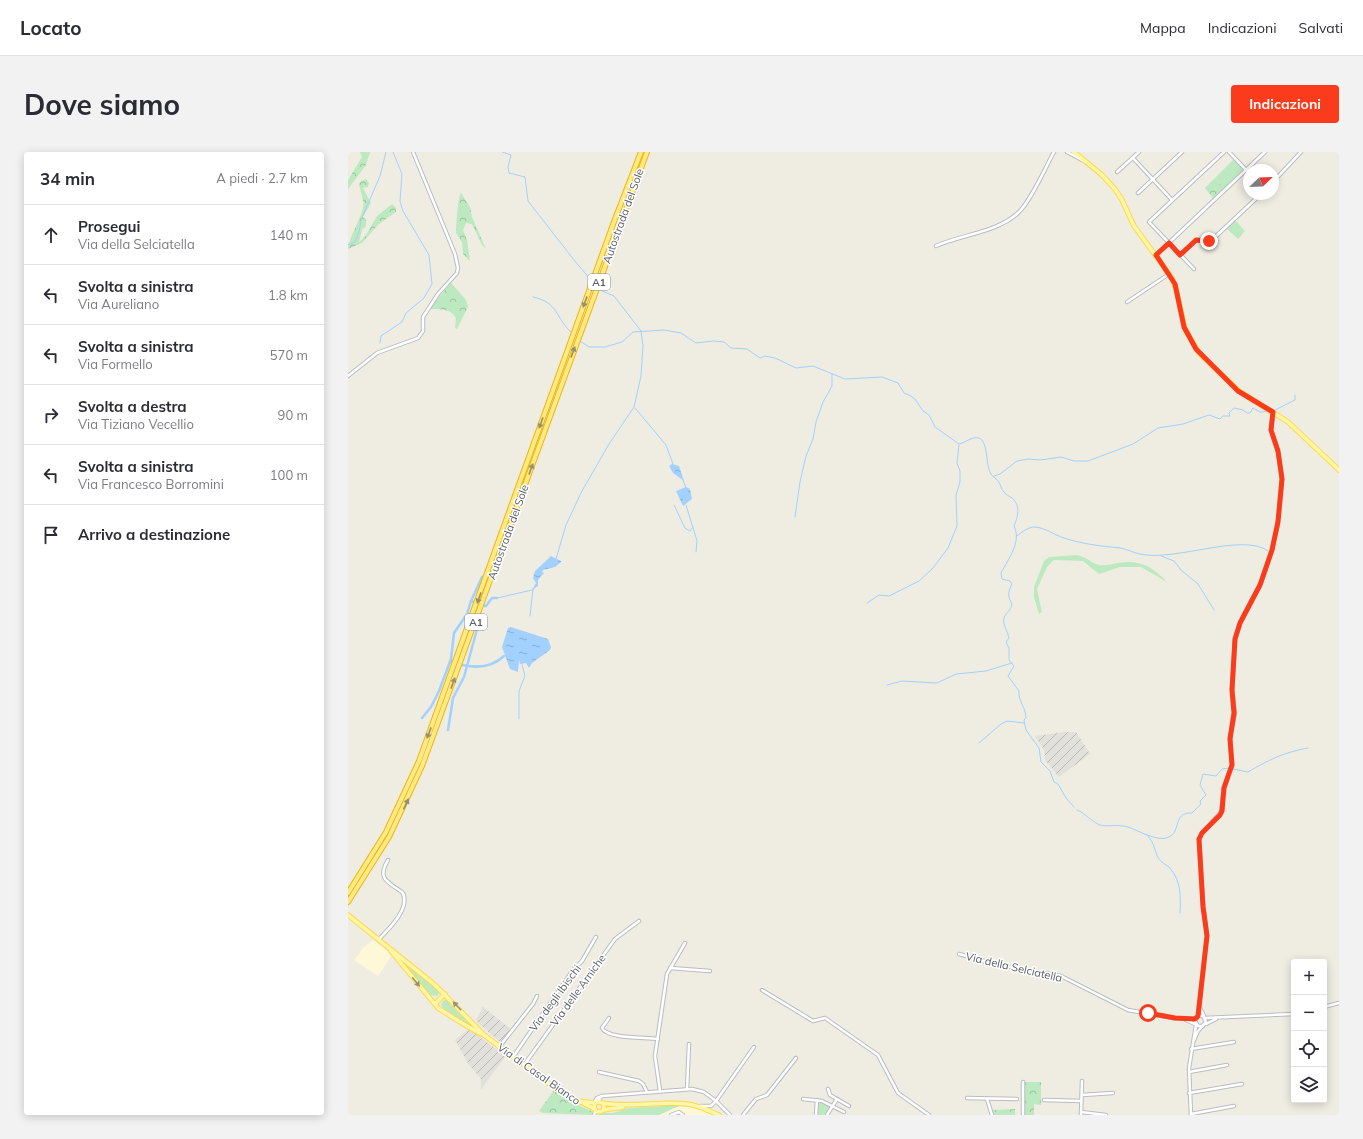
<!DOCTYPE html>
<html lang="it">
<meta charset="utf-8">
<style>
:root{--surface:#fff;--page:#f2f2f3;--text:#2b2b33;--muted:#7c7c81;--line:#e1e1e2;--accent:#fb3c1c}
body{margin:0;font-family:Mulish,sans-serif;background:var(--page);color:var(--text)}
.controls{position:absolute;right:12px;bottom:12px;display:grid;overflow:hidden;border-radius:4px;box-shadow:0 2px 10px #0003}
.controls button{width:36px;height:36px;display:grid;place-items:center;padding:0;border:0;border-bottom:1px solid var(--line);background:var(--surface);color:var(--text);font:20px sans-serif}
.compass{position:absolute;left:895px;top:12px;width:36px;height:36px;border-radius:50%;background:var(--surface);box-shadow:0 2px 10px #0003;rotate:67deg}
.stop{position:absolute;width:12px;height:12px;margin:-9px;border:3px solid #fb3c1c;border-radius:50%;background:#fff}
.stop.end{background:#fb3c1c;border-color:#fff;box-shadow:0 1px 4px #0008}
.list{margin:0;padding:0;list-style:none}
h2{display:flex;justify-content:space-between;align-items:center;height:52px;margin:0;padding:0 16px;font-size:17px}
h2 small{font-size:13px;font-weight:400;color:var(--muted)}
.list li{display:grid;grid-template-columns:26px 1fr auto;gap:12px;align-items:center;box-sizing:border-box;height:60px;padding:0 16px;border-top:1px solid var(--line)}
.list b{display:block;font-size:15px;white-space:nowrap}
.list p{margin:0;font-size:13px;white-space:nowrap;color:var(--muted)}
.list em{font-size:13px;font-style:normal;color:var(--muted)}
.icon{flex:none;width:22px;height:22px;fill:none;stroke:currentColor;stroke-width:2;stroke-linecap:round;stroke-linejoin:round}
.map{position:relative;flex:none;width:991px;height:963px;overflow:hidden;border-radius:4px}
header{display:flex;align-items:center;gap:24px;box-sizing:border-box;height:56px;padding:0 20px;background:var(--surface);border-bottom:1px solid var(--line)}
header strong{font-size:19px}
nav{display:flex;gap:22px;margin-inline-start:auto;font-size:14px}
.intro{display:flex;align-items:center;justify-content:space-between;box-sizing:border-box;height:96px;padding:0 24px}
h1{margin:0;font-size:28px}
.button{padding:10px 18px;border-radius:4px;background:var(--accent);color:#fff;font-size:14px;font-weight:700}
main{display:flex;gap:24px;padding:0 24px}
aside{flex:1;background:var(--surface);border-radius:4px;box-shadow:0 2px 10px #0003}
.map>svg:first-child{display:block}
</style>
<header>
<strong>Locato</strong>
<nav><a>Mappa</a><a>Indicazioni</a><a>Salvati</a></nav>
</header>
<div class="intro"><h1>Dove siamo</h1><a class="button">Indicazioni</a></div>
<main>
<aside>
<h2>34 min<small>A piedi · 2.7 km</small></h2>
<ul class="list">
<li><svg class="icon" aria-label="ahead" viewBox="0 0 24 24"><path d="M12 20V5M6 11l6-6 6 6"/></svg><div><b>Prosegui</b><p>Via della Selciatella</p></div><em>140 m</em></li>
<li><svg class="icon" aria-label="left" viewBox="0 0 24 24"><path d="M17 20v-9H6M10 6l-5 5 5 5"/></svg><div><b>Svolta a sinistra</b><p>Via Aureliano</p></div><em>1.8 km</em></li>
<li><svg class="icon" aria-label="left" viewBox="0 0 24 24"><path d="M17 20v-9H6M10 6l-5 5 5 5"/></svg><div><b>Svolta a sinistra</b><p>Via Formello</p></div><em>570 m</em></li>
<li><svg class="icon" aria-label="right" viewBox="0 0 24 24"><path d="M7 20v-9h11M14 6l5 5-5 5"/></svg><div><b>Svolta a destra</b><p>Via Tiziano Vecellio</p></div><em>90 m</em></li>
<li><svg class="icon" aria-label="left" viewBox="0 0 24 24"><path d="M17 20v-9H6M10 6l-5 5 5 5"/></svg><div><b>Svolta a sinistra</b><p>Via Francesco Borromini</p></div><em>100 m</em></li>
<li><svg class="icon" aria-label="arrive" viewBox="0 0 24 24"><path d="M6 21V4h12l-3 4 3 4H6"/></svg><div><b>Arrivo a destinazione</b></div></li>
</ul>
</aside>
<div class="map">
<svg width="991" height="963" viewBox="0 0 991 963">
<defs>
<pattern id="industrial-furrows" width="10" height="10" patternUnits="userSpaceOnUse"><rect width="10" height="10" fill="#e2e0da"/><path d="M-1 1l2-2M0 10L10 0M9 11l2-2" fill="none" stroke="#bab9b4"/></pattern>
<pattern id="forest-crowns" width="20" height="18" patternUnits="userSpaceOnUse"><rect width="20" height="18" fill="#bce9bf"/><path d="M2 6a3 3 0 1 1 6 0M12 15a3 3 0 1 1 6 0" fill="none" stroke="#9cc09f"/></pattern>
<pattern id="water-ripples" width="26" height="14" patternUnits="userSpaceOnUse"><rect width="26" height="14" fill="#a2d0ff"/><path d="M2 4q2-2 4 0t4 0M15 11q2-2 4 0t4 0" fill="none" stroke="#87acd2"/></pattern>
</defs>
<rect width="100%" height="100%" fill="#efede2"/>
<!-- commercial -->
<g fill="#fff8d7">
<path d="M25,788L44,803L30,824L6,808L15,796Z"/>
<path d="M333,953L345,955L364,963H311Z"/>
</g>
<!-- industrial -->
<g fill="url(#industrial-furrows)">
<path d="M717,580H728L742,602L711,625L697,608L696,598L687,584Z"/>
<path d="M135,855L164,878L153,891L129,870L128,868Z"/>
<path d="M121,877L158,904L133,937V927L121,913L107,888Z"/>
</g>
<!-- grass -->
<g fill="#bce9bf">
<path d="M886,7L896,17L876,36L867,26Z"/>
<path d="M888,69L897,79L890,87L879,77Z"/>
<path d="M729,403C739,405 743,411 751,413C757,414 764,412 770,411C792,407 805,415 819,430L793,415H772L751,422L735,409L706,408L699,415L689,437L694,460L691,462L686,445V435L696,409L701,405Z"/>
<path d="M56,810L90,837L91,840L90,844L81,843Z"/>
<path d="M96,848H100L102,850L123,873C114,873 96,861 93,852Z"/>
<path d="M471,949L483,955L479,963H469Z"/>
<path d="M333,953L311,963H251L252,961H265L281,956Z"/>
</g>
<!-- forest -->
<g fill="url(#forest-crowns)">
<path d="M12,0H22L18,13L0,37V28L14,5Z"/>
<path d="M867,26L876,36L865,46L857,36Z"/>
<path d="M18,27L21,31L20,35L15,36L23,51L15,65L18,68V74L14,78L11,90L18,83L29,64L44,52L48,56V60L31,72L14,91L0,97C0,88 13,66 15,56C17,48 12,40 11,32L13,29Z"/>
<path d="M113,41L122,55L124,65L138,97L134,93L124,72L118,71L115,78L119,88L122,109L115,102L114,90L108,81C108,74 110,44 113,41Z"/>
<path d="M103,131L118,148L120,155L109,177L107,176L108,166C102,156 91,157 81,157Z"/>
<path d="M677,930H693V953L686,952V963H677Z"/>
<path d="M206,938L228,952L246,960L244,963L195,961L191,959Z"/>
<path d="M667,957V963H646L644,958Z"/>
</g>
<!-- water -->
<g fill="url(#water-ripples)">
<path d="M324,312L331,314L336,329L325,321L321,314Z"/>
<path d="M338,335L342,337L344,347L335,354L328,339Z"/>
<path d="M203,404L213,409V410L207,415L195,418L194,420L196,421L190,428V434L184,438L188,431L185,426L187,419Z"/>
<path d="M163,475L200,487L203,495L202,498L184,511L181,516L178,511L172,512L171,508L170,520L162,517L154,495L160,476Z"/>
</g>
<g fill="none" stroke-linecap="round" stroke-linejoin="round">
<!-- stream -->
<g stroke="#a2d0ff" stroke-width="1">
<path d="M154,0L163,3L160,15L161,21L177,25L180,49L226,108L243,128"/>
<path d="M0,93L7,90L11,80L13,68L32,24L38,0"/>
<path d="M185,145C212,151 206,165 224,181"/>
<path d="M232,189L241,195H257L274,190L285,180L316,178L333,181L348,191L365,189L376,190L383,196L399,197L412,206L417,204L427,206L448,216L465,214L497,227L534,225L550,231L556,241L561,243L567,247L575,259L581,263L587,275L611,292C617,291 624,284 631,286C640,289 638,313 642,320C643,324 648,326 650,329C653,333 653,337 656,340C658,343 661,344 664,346C673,354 670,364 666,374C674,390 660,407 653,421L654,427L662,429L664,432C659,442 660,444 664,452C663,459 658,460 656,466C654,471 660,480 661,486L658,490L661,496V508L666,514L660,524L671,539C670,549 678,556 678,566L676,568L678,578L691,596L693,610L702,619L706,630L710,632L718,646L726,655"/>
<path d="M32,191L33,184L54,170L58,161L76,146L84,132L81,103L55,59L52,49L54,22L45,0"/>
<path d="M287,256L318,293L325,312"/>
<path d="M927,258L947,248V243"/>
<path d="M646,324L652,322L669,309L680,307L692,308L713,305L726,309H740L785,292L810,276L835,272L861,263L872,267L875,264H882L881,261L886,256L895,258L899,261H902L905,256L912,260L922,259"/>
<path d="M335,328L338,336"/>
<path d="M326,353L337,376L342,379L345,375"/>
<path d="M338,353L349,389L348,400"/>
<path d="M447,365L452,330L458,304L465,287L468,270L475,250L484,234V222"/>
<path d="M669,384C674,380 680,375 687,375C698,376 706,383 716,386C734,392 753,394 772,396C779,397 786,401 792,402C827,410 895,380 920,399"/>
<path d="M813,404L826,409L833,418L850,432L866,458"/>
<path d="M208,407L218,373L234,339L261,292L286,255L293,224L295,194L293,179L266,144L254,139L251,136"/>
<path d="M149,446L184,438"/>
<path d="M519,451L531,443L541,444L571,429L585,416L600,396L609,374L608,343L612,330V319L609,311L611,293"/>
<path d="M182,464L185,437"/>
<path d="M539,533L554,529L589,531L608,522L638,519L664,511"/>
<path d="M171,567V539L177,524L174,512"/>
<path d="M631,591L653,572L659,569L676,571"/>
<path d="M885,617L900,620C920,608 937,600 960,596"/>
<path d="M729,658C737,661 744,670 752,673C759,675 770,672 780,675C789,678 808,689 818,686C835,682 823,660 844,661L853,652L852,649L858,643L852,633L855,622L868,624L874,617L882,616"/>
<path d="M799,683C808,692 807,704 812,708C814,711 819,713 822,716C833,729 833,745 832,761"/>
</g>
<!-- canal -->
<g stroke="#a2d0ff" stroke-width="2.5">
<path d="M123,449L138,454L144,446H149"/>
<path d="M102,509C120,516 141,518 156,504"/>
<path d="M74,566L83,555L91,539L103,507L106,481L119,462L123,449L134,425"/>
<path d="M100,578L105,546L116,525L131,470"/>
</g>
<defs>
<g id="minor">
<path d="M719,0L738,10"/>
<path d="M881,0L901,21"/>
<path d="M785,6L824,48"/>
<path d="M769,20L791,0"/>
<path d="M925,30L953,0"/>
<path d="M790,41L834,0"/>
<path d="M588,94C612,83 650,80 670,61C683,49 697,16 706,0"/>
<path d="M808,103L917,0"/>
<path d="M832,103L849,88L861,89L865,87L913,42"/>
<path d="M846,117L801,70L876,0"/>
<path d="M779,150L821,122"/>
<path d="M0,224L29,201L70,186L75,179V165L90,142L109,121L110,116L107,102L65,0"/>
<path d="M31,787C41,777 62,757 55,741C41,730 28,728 40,708"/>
<path d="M611,802L647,812L713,824L780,858L825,866L847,867"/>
<path d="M322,816L362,819"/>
<path d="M414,838L465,869L477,866L530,903L550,941L581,963"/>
<path d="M851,854L856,864"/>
<path d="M976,855L991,851"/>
<path d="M261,866L254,876C259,887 298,885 310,887"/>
<path d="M857,866L946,862"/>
<path d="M836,867L847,872"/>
<path d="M858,872L868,867"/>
<path d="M855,874H850L847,869L850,864L859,782L855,751L851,688L854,681L873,660L876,634L884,613L882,585L887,561L884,537L887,487L893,469L913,431L924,398L930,368L934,327L930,300L923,278L925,260"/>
<path d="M846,888L850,879L858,870L855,864H850"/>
<path d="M151,895L185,852L189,844"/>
<path d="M843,897L886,890"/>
<path d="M165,905L225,818L234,809L248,785"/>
<path d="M176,913L267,787L291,769"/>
<path d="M251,920L291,929L295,932L299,940"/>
<path d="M841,920L879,913"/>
<path d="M675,930V963"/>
<path d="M339,937L341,892"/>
<path d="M480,937L482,943L501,954"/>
<path d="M312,939L307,904L319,822L337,791"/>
<path d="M841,941L894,932"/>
<path d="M734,943L765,941"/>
<path d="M619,946L669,947"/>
<path d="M455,947L474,949L496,960"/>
<path d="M639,947L644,963"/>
<path d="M696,948L733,949"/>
<path d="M249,950L254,944L344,937L356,940L368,949L406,895"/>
<path d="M246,951L249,946L254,944"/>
<path d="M352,954H363L368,949L382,963"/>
<path d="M733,960L758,963"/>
<path d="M843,962L886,954"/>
<path d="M246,963L248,958"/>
<path d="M323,963L331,960L335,963"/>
<path d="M395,963L408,947L419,943L448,906"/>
<path d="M468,963L469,948"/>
<path d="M479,963L489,947"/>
<path d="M733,963L734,929"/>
<path d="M843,963L841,916L848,873"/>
</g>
<g id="major">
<path d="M726,0L753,22L767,37L774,48L786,74L824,126L828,137L837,177L851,201L891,239L940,270L991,318"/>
<path d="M0,763L87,833L136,883L212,940L247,957"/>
<path d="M43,799L90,856L112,870L133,882"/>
<path d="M87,852L97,842"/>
<path d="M230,949L247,951"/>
<circle cx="251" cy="955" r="5"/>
<path d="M255,951C283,956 311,949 339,952C350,953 361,959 371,963"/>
<path d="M255,958L275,955"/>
</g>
<g id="highway">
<path d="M0,741L38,680L71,609L267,67L293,0"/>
<path d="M0,750L41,685L74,614L299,0"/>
</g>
</defs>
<!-- minor casing -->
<use href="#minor" stroke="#babcc3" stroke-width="4.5"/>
<!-- major casing -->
<use href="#major" stroke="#ffd94b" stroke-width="5.5"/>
<!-- highway casing -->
<use href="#highway" stroke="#f1b600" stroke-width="6"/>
<!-- minor -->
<use href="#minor" stroke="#fff" stroke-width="2.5"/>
<!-- major -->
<use href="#major" stroke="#fff7a7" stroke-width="3.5"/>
<!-- highway -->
<use href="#highway" stroke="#ffe989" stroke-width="4"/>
</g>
<!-- one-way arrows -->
<defs><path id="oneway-solid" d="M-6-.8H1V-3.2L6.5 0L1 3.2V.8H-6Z"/></defs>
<g fill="#948f72">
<use href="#oneway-solid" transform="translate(237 150) rotate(110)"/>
<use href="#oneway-solid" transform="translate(225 200) rotate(-70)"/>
<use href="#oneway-solid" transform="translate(193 271) rotate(110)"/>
<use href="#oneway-solid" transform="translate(183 317) rotate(-70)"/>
<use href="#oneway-solid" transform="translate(131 446) rotate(110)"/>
<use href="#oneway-solid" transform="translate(105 531) rotate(-70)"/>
<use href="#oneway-solid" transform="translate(81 581) rotate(111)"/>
<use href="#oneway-solid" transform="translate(58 652) rotate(-65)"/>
</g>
<g fill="#94947c">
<use href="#oneway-solid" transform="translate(68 830) rotate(51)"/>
<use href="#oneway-solid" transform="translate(109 854) rotate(-134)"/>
</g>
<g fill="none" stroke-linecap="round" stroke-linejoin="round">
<!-- route -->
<path stroke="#fb3c1c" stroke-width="5" d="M800,861L827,866L847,867L850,864L859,784L855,755L851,687L854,681L872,663L874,659L876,636L884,613L882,587L886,561L884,538L887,487L892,471L912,433L924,398L930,370L934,327L930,299L923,278L925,260L890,239L848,197L836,175L827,132L808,103L821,91L832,103L848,88L861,89"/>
</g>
<g text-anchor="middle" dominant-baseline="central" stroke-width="3" stroke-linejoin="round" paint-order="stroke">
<!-- shield labels -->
<g fill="#fff" stroke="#8c8e93" stroke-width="1">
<rect x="240" y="122" width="22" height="16" rx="3"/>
<rect x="117" y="462" width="22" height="16" rx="3"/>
</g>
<g font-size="10" font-weight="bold" fill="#5a5e65">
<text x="251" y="130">A1</text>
<text x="128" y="470">A1</text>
</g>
<!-- street labels -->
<g font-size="11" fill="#5a5e65" stroke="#fff">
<text transform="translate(275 64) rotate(-70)">Autostrada del Sole</text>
<text transform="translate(160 380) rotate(-70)">Autostrada del Sole</text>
<text transform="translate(666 815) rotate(13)">Via della Selciatella</text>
<text transform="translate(230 838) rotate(-54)">Via delle Arniche</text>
<text transform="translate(207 846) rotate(-54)">Via degli Ibischi</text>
<text transform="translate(191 922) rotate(35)">Via di Casal Bianco</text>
</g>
</g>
</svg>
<div class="controls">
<button>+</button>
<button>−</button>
<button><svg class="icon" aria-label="locate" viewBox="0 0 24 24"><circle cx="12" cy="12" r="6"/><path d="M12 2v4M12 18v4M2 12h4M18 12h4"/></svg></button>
<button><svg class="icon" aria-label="layers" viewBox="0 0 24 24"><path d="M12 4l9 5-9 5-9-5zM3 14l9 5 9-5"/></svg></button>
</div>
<svg class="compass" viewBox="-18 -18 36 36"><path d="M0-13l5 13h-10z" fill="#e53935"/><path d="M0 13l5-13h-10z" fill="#7c7c81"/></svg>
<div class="stop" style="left:800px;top:861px"></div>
<div class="stop end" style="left:861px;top:89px"></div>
</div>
</main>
